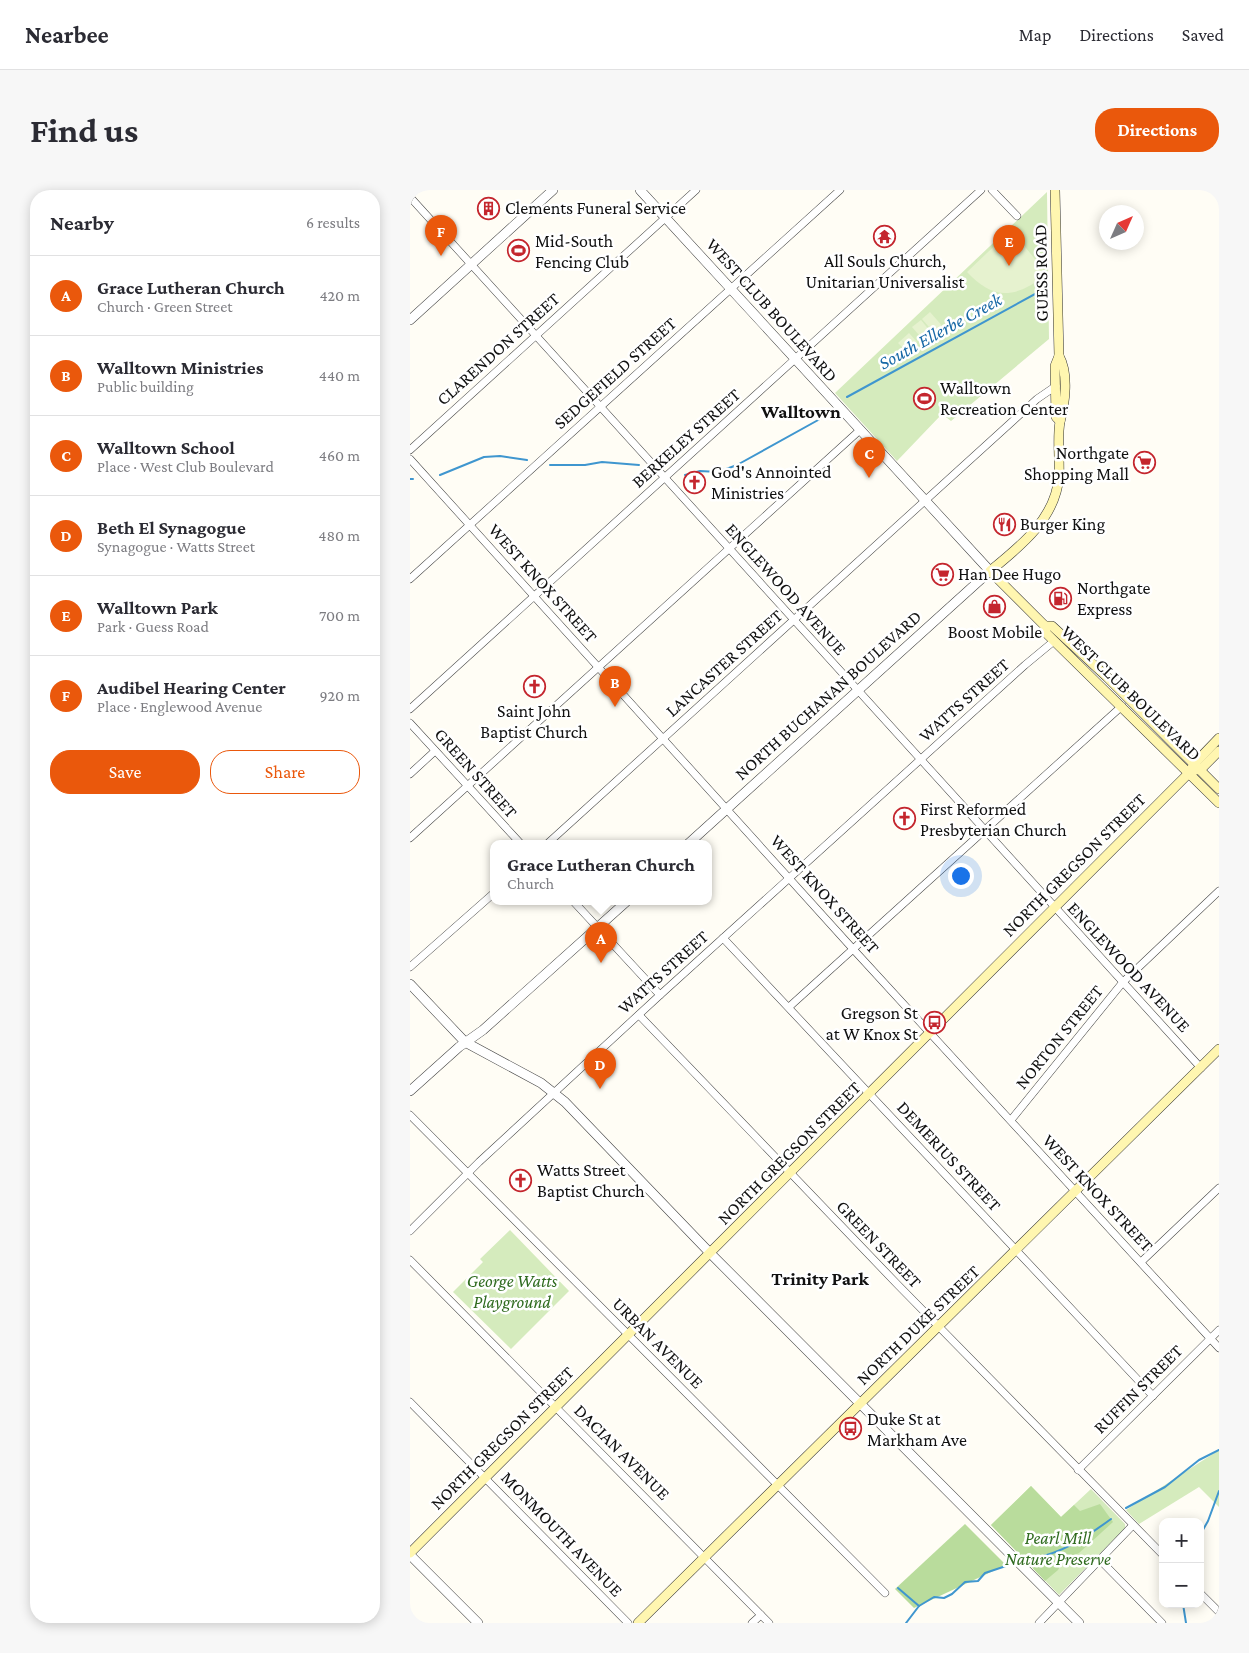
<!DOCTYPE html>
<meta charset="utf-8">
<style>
:root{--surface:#fff;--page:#f7f7f7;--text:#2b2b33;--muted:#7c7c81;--line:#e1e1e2;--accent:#ea580c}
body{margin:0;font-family:"Crimson Pro",serif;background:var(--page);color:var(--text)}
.controls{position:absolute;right:15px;bottom:15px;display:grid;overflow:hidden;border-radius:10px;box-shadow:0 2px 12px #0003}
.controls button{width:45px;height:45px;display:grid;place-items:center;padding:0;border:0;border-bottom:1px solid var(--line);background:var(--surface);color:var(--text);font:25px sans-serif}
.compass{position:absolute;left:689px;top:15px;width:45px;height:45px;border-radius:50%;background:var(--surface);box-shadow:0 2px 12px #0003;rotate:45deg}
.you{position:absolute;left:550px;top:685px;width:18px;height:18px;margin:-12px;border:4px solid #fff;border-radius:50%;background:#1a73e8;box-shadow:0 0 0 8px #1a73e833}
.badge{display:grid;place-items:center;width:32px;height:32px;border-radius:50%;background:var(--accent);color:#fff;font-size:16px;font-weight:700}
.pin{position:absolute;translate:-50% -41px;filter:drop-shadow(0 1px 2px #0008)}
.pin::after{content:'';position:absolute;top:26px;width:18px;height:15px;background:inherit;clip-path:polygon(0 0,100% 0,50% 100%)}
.popup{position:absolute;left:80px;top:650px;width:222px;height:65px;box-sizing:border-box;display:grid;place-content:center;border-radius:10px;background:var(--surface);filter:drop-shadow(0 1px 4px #0005);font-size:16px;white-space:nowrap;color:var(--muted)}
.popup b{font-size:19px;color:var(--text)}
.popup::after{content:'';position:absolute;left:50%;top:100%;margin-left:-10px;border:10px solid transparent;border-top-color:var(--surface)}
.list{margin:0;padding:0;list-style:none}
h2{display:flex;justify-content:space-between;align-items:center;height:65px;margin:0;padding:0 20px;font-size:21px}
h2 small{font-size:16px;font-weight:400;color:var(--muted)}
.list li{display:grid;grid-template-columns:32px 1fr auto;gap:15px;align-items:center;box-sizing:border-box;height:80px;padding:0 20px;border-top:1px solid var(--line)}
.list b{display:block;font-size:19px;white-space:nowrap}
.list p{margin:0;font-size:16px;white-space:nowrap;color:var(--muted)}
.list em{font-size:16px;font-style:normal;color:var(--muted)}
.actions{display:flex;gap:10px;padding:15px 20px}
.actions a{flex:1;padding:11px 0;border:1px solid var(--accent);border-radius:20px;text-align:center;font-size:18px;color:var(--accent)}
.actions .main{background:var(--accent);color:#fff}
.map{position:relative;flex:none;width:809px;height:1433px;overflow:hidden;border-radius:20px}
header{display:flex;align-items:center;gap:30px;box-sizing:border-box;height:70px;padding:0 25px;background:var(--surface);border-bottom:1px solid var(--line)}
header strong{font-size:24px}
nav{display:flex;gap:28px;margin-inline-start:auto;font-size:18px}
.intro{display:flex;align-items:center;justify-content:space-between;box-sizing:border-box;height:120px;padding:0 30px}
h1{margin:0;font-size:35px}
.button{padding:12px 22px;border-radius:20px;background:var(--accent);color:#fff;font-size:18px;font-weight:700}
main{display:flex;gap:30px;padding:0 30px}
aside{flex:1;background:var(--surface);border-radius:20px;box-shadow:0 2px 12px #0003}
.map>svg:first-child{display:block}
</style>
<header>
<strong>Nearbee</strong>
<nav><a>Map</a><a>Directions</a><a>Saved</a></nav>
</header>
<div class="intro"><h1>Find us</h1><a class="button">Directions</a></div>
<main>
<aside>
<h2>Nearby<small>6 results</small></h2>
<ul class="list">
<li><span class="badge">A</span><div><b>Grace Lutheran Church</b><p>Church · Green Street</p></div><em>420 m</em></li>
<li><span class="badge">B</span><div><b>Walltown Ministries</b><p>Public building</p></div><em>440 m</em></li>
<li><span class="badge">C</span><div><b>Walltown School</b><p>Place · West Club Boulevard</p></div><em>460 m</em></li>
<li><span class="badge">D</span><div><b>Beth El Synagogue</b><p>Synagogue · Watts Street</p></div><em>480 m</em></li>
<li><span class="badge">E</span><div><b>Walltown Park</b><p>Park · Guess Road</p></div><em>700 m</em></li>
<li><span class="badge">F</span><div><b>Audibel Hearing Center</b><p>Place · Englewood Avenue</p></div><em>920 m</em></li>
</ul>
<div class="actions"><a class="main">Save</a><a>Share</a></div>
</aside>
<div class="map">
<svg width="809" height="1433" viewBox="0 0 809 1433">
<rect width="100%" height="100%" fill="#fffdf5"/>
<!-- green -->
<g fill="#d5ebbd">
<path d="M637,2L639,149L541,231L532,224L487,271L425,203Z"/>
<path d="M100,1040L159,1101L101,1159L43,1102L73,1072L70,1069Z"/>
<path d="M809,1260V1317L789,1297L729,1334L716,1320Z"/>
<path d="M621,1296L651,1327L681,1299L715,1334V1338L649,1405L581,1335Z"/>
</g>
<!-- forest -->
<g fill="#b9dc9c">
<path d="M621,1296L651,1327L664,1315L670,1321L690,1314L703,1332L669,1363L653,1371L648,1380L635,1391L581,1335Z"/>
<path d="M555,1334L596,1375L504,1418L485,1399Z"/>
</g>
<!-- pitch -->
<g fill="#e6f2cf">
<path d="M598,43H604L636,83C633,89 626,92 621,95C595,110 577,103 557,82Z"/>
<path d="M520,122L534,138L526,145L512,129Z"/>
<path d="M511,130L524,146L516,153L502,137Z"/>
<path d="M499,143L507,152L496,161L488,153Z"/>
</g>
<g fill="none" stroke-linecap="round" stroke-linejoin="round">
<!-- stream -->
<g stroke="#3f96cf" stroke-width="2">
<path d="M437,207L636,98"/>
<path d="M140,275H175L192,272L229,275"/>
<path d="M30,285L74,267L90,266L117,270"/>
<path d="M275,285L290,281L308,282L327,275L419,224"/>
<path d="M0,289H3"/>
<path d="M716,1318L755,1297L789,1270L809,1260"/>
<path d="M790,1345L798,1331L809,1301"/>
<path d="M619,1370C654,1362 672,1350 701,1329"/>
<path d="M488,1398L509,1416"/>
<path d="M773,1414L776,1433"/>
<path d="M496,1433L509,1416L524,1407L534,1408L542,1404L555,1392L568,1391L575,1383L596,1376"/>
</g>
<defs>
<g id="minor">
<path d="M582,0L607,26"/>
<path d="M0,7L791,878"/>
<path d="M0,260L286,0"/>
<path d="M0,269L443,759L809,1158"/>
<path d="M0,389L430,0"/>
<path d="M0,519L571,0"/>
<path d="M0,533L111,654"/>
<path d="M0,584L25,561"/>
<path d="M0,648L450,240"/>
<path d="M137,654L627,209L646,196"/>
<path d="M164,712L250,805"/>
<path d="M313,748L743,1206"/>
<path d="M0,777L84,703"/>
<path d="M379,817L712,516"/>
<path d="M229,825L487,1094L753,1365"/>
<path d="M0,925L475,1403"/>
<path d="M601,930L713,792L809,701"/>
<path d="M0,1041L69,972L250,805L615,475L644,451"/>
<path d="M0,1070L359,1433"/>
<path d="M731,1072L809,998"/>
<path d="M0,1212L218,1433"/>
<path d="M668,1280L809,1140"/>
<path d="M690,1370L752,1433"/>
<path d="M790,1403L809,1422"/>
<path d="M342,1433L351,1425"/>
<path d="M629,1433L723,1335"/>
</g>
<g id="tertiary">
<path d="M230,0L580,381L278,654"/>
<path d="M0,130L143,0"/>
<path d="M0,794L55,852L131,893L155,912L301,1064L669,1433"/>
<path d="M0,901L49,857L73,840L216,712"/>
<path d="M0,1365L68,1433"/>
</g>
<g id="secondary">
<path d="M645,0L649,166L645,176L646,227L650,231"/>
<path d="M649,166C659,184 655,213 650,232C647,247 650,270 649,286C646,328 611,356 580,381L635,436L636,443L809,613"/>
<path d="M635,436H642L697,487L809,599"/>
<path d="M786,580L791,579L809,561"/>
<path d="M0,1363L779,583L784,574L809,548"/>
<path d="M228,1433L809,859"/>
</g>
</defs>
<!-- minor casing -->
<use href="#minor" stroke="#444" stroke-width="8"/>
<!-- tertiary casing -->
<use href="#tertiary" stroke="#444" stroke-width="10"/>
<!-- secondary casing -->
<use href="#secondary" stroke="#333" stroke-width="10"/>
<!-- minor -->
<use href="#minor" stroke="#fff" stroke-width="7"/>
<!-- tertiary -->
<use href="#tertiary" stroke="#fff" stroke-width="9"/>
<!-- secondary -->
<use href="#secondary" stroke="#fff6b0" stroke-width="9"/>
</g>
<!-- icons -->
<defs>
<symbol id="building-ring" viewBox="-11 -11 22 22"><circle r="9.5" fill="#fff" stroke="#c4262e" stroke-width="1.5"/><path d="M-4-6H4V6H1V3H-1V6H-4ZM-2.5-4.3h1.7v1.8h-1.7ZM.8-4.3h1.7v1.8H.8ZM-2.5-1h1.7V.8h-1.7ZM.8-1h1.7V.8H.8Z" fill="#c4262e"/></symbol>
<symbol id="temple-ring" viewBox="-11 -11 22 22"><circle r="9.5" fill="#fff" stroke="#c4262e" stroke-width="1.5"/><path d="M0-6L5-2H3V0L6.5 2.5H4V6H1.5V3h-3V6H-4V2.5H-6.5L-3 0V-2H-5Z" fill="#c4262e"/></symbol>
<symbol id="stadium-ring" viewBox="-11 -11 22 22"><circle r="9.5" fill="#fff" stroke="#c4262e" stroke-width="1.5"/><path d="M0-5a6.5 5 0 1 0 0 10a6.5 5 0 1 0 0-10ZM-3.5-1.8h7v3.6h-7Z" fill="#c4262e"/></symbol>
<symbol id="supermarket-ring" viewBox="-11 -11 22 22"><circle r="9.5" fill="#fff" stroke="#c4262e" stroke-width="1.5"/><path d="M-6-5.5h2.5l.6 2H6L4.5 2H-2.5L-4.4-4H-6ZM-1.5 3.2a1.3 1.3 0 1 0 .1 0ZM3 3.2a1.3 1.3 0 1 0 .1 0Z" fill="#c4262e"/></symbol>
<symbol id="church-ring" viewBox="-11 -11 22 22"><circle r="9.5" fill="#fff" stroke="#c4262e" stroke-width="1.5"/><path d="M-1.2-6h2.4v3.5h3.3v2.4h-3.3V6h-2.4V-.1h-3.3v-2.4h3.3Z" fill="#c4262e"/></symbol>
<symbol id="restaurant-ring" viewBox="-11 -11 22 22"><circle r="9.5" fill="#fff" stroke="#c4262e" stroke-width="1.5"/><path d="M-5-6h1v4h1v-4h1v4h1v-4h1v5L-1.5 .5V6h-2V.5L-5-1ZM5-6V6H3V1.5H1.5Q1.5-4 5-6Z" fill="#c4262e"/></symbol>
<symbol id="fuel-ring" viewBox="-11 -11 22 22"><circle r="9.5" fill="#fff" stroke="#c4262e" stroke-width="1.5"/><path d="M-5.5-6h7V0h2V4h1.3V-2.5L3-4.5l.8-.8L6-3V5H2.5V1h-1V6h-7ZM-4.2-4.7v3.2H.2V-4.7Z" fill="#c4262e"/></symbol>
<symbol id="shop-ring" viewBox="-11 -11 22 22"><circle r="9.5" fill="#fff" stroke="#c4262e" stroke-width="1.5"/><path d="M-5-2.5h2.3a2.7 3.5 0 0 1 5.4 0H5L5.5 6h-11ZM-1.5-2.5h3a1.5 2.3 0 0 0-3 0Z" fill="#c4262e"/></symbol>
<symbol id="bus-ring" viewBox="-11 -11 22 22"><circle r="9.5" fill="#fff" stroke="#c4262e" stroke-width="1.5"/><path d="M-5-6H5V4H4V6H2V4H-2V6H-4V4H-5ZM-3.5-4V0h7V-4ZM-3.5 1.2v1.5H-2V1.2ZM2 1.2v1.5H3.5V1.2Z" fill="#c4262e"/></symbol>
</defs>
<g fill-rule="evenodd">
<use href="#building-ring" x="66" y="6" width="25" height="25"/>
<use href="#temple-ring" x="462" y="34" width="25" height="25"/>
<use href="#stadium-ring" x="96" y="48" width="25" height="25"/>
<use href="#stadium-ring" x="502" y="196" width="25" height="25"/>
<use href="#supermarket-ring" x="722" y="260" width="25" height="25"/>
<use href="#church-ring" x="272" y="280" width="25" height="25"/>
<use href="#restaurant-ring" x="582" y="322" width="25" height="25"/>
<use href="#supermarket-ring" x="520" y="372" width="25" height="25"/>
<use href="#fuel-ring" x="638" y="396" width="25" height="25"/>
<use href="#shop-ring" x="572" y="404" width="25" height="25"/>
<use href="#church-ring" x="112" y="484" width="25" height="25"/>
<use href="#church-ring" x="482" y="616" width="25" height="25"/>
<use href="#bus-ring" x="512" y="820" width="25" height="25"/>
<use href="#church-ring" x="98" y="978" width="25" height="25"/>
<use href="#bus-ring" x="428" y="1226" width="25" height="25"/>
</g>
<g text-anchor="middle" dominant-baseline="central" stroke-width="5" stroke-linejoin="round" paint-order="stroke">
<!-- poi labels -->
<g font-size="18" fill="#111" stroke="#fff" text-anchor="start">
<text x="95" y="18">Clements Funeral Service</text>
<text x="125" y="51">Mid-South<tspan x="125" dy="21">Fencing Club</tspan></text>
<text x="475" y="71" text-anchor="middle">All Souls Church,<tspan x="475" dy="21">Unitarian Universalist</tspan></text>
<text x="530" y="198">Walltown<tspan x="530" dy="21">Recreation Center</tspan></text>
<text x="719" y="263" text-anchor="end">Northgate<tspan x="719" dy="21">Shopping Mall</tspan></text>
<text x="301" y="282">God's Annointed<tspan x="301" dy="21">Ministries</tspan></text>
<text x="610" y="334">Burger King</text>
<text x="548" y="384">Han Dee Hugo</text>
<text x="667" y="398">Northgate<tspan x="667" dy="21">Express</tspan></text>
<text x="585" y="442" text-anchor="middle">Boost Mobile</text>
<text x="124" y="521" text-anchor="middle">Saint John<tspan x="124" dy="21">Baptist Church</tspan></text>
<text x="510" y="619">First Reformed<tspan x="510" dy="21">Presbyterian Church</tspan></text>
<text x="508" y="823" text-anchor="end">Gregson St<tspan x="508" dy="21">at W Knox St</tspan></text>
<text x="127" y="980">Watts Street<tspan x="127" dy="21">Baptist Church</tspan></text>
<text x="457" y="1229">Duke St at<tspan x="457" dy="21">Markham Ave</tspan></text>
</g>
<!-- street labels -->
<g font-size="18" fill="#111" stroke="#fff">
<text transform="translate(631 83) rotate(-91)">GUESS ROAD</text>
<text transform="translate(362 120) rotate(48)">WEST CLUB BOULEVARD</text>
<text transform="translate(88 159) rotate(-42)">CLARENDON STREET</text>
<text transform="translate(205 183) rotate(-42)">SEDGEFIELD STREET</text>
<text transform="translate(276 248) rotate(-42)">BERKELEY STREET</text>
<text transform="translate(133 393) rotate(48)">WEST KNOX STREET</text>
<text transform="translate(376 399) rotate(48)">ENGLEWOOD AVENUE</text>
<text transform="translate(314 473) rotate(-42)">LANCASTER STREET</text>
<text transform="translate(721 503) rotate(44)">WEST CLUB BOULEVARD</text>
<text transform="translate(418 505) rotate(-42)">NORTH BUCHANAN BOULEVARD</text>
<text transform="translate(554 510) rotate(-42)">WATTS STREET</text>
<text transform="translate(66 583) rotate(48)">GREEN STREET</text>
<text transform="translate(664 675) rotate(-45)">NORTH GREGSON STREET</text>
<text transform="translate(415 704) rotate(48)">WEST KNOX STREET</text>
<text transform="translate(719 777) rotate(47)">ENGLEWOOD AVENUE</text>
<text transform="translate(253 782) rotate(-42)">WATTS STREET</text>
<text transform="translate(649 847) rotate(-51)">NORTON STREET</text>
<text transform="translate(379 963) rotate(-45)">NORTH GREGSON STREET</text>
<text transform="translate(539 966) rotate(47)">DEMERIUS STREET</text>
<text transform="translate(688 1003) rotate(47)">WEST KNOX STREET</text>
<text transform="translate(469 1054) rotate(46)">GREEN STREET</text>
<text transform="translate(508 1135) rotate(-44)">NORTH DUKE STREET</text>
<text transform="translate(248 1153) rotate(45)">URBAN AVENUE</text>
<text transform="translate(728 1199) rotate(-45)">RUFFIN STREET</text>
<text transform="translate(92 1248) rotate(-45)">NORTH GREGSON STREET</text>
<text transform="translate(212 1262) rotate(45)">DACIAN AVENUE</text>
<text transform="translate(152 1344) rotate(46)">MONMOUTH AVENUE</text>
</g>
<!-- park labels -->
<g font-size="18" font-style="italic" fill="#2f6b1f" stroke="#fff">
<text x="102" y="1091">George Watts<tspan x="102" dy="21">Playground</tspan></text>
<text x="648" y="1348">Pearl Mill<tspan x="648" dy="21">Nature Preserve</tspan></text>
</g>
<!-- water labels -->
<g font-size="19" font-style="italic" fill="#1768a6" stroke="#fff">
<text transform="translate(530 141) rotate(-29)">South Ellerbe Creek</text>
</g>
<!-- neighbourhood labels -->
<g font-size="19" font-weight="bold" fill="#111" stroke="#fff">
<text x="391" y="221">Walltown</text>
<text x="410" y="1088">Trinity Park</text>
</g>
</g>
</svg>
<div class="controls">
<button>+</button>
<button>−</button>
</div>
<svg class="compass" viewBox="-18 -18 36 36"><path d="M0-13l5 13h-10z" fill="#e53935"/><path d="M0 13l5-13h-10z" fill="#7c7c81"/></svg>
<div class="you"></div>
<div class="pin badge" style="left:191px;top:773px">A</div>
<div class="popup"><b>Grace Lutheran Church</b>Church</div>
<div class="pin badge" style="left:205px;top:517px">B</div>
<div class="pin badge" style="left:459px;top:288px">C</div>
<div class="pin badge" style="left:190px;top:899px">D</div>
<div class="pin badge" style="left:599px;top:76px">E</div>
<div class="pin badge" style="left:31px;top:66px">F</div>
</div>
</main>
